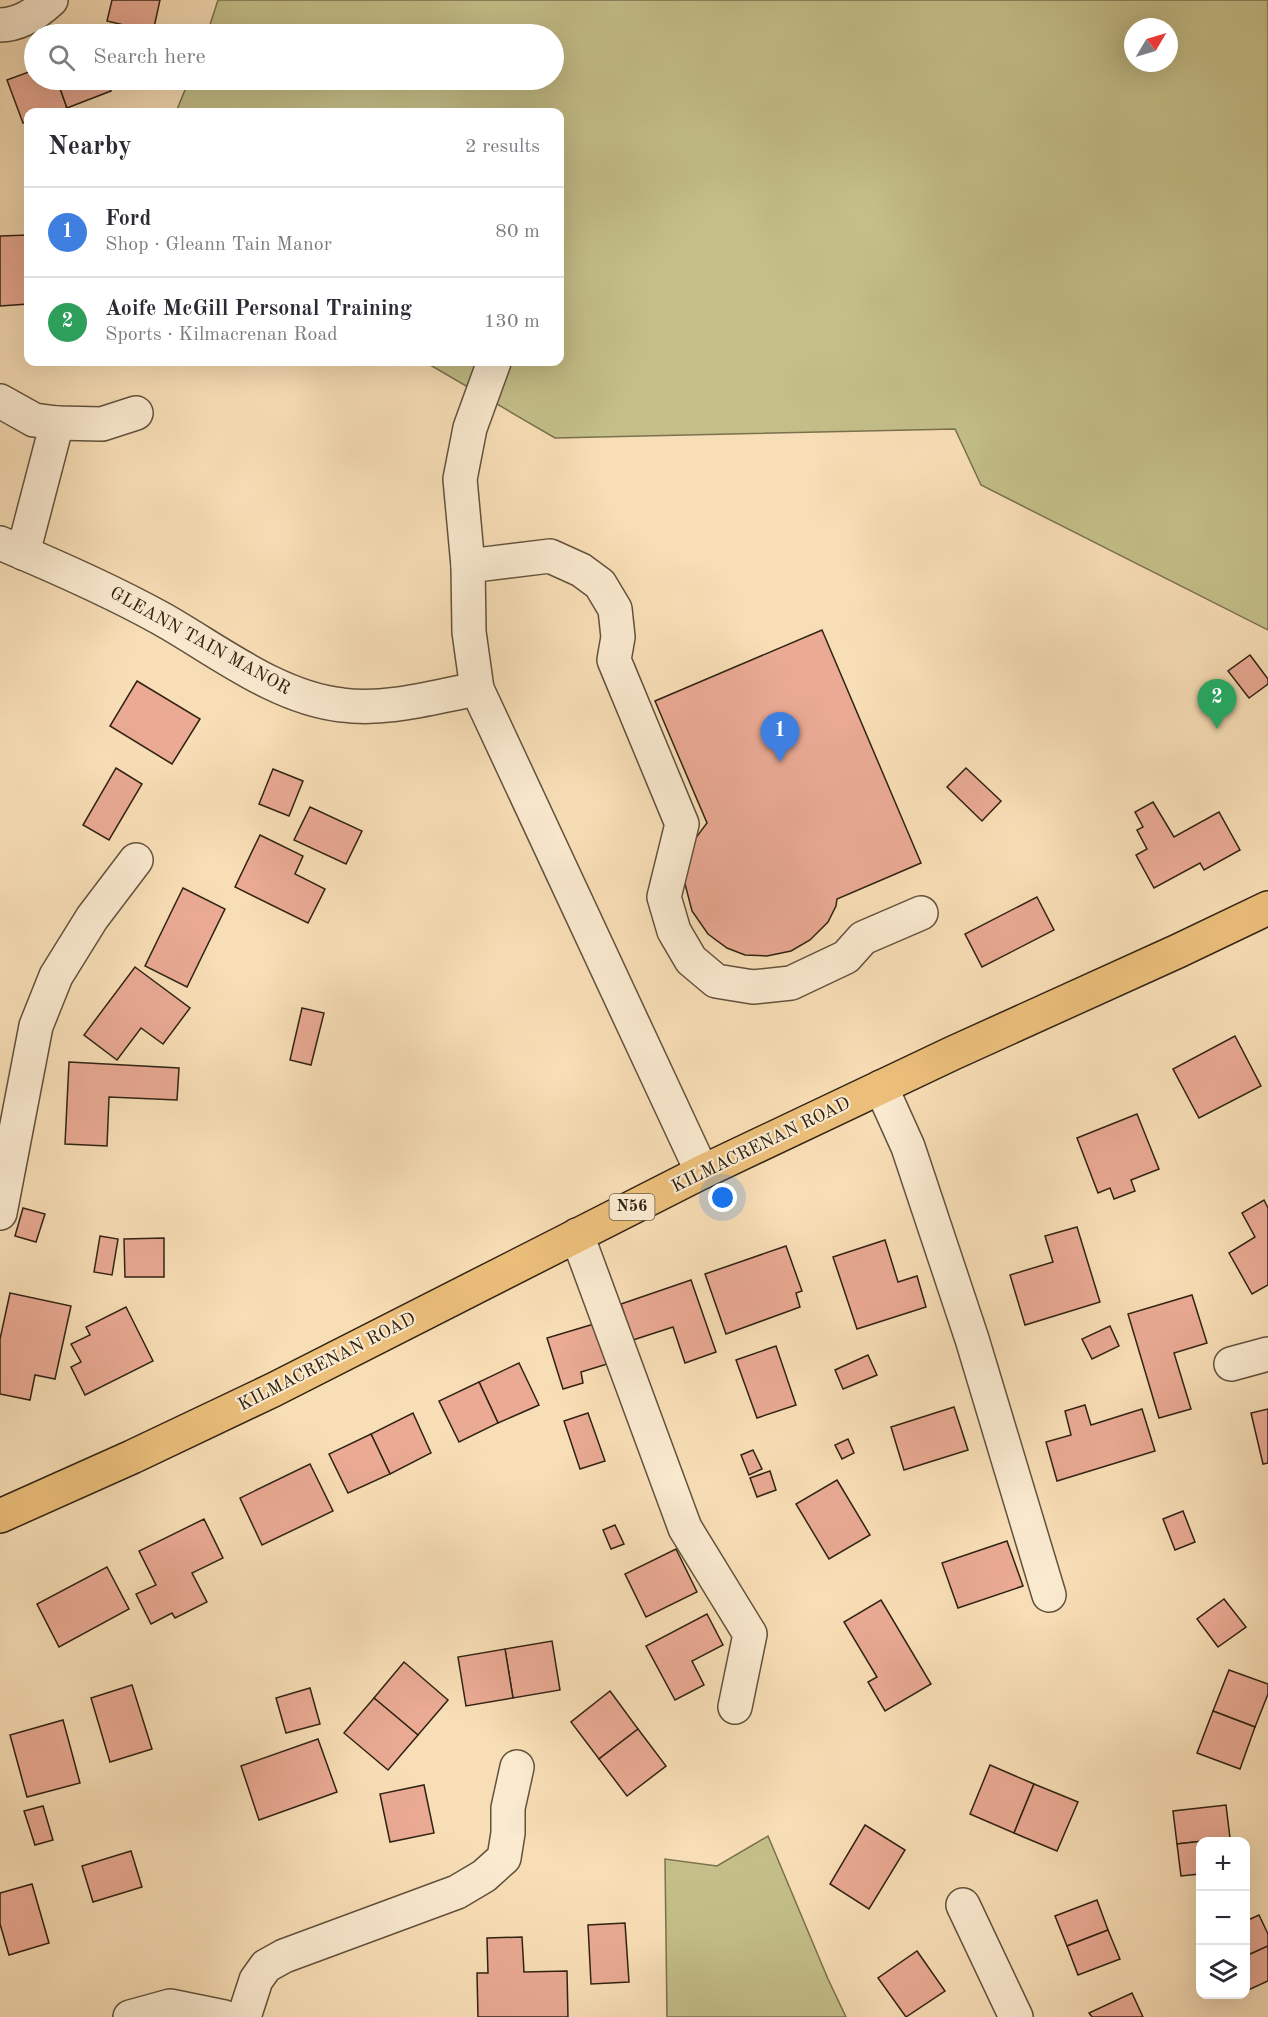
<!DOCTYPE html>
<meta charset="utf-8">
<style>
:root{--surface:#fff;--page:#f2f2f3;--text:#2b2b33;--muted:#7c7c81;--line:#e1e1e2;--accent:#111827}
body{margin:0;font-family:"Old Standard TT",serif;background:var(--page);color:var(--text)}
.controls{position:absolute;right:18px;bottom:18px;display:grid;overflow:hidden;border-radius:12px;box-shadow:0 6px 24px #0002}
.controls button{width:54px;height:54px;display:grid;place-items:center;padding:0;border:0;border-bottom:2px solid var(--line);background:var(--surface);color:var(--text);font:30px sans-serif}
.compass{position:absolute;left:1124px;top:18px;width:54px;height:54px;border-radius:50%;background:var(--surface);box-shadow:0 6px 24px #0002;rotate:52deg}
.you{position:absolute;left:723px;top:1198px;width:21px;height:21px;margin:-15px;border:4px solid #fff;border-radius:50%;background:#1a73e8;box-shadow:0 0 0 9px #1a73e833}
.badge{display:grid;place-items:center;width:39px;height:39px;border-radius:50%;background:var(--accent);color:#fff;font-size:20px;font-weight:700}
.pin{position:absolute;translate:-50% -50px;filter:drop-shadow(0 2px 3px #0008)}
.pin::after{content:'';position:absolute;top:32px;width:21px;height:18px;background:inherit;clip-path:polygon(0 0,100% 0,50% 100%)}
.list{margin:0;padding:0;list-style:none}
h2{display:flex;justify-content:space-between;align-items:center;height:78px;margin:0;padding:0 24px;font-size:26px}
h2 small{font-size:20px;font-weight:400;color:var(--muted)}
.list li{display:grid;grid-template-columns:39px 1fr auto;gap:18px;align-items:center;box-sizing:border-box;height:90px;padding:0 24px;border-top:2px solid var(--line)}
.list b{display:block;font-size:22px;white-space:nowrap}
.list p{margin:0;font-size:20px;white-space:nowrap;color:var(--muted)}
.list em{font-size:20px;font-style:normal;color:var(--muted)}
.icon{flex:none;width:33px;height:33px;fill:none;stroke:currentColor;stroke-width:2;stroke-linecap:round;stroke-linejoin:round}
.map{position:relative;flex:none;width:1268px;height:2017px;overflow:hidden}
.search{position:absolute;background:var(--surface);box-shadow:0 6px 24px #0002;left:24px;top:24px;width:540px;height:66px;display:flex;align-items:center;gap:15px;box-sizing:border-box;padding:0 21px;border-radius:33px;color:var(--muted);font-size:22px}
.panel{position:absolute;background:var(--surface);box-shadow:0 6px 24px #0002;left:24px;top:108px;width:540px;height:258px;border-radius:12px}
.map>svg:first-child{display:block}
</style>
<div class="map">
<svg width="1268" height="2017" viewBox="0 0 1268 2017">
<rect width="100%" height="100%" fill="#f8deb6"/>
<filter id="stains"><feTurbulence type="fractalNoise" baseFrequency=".00333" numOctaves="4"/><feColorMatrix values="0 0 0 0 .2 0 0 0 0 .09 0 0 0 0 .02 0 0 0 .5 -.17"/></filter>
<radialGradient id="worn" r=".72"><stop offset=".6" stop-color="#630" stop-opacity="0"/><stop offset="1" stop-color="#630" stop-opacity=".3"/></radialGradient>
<!-- green -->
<g fill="#c4bf89" stroke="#7a714e" stroke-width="1.5" fill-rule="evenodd">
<path d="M218,0H1268V630L981,485L955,429L555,438L425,362H560V112H176L189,80H554V34H207ZM1133,27H1169V63H1133Z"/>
<path d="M768,1836L828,1979L846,2017H667L665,1859L717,1866Z"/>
</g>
<!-- building -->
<g fill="#eaaa94" stroke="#302313" stroke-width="1.5">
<path d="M112,0H160L153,32L107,21Z"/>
<path d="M34,70V80H57L67,108L53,112H28V121L23,123L7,80Z"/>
<path d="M57,80H107L111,91L67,108Z"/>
<path d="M28,235V304L0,306V236Z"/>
<path d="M822,630L921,863L837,899L836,906L828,922L810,940L791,951L767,956L745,955L727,948L708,934L692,911L684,880L695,839L707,823L655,701Z"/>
<path d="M1250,655L1268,679V684L1249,698L1228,671Z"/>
<path d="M137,681L200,719L172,764L110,726Z"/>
<path d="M116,768L142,784L109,840L83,825Z"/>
<path d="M966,768L1001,801L982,821L947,787Z"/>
<path d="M273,769L303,781L289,816L259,804Z"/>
<path d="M1153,802L1174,837L1219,812L1240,850L1204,870L1200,863L1154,888L1136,855L1147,849L1137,830L1143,827L1135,812Z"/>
<path d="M310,807L362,831L346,864L294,840Z"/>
<path d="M260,835L303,856L295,874L325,889L308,923L235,887Z"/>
<path d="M183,888L225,909L187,987L145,966Z"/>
<path d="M1037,897L1054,930L982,967L965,934Z"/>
<path d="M135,967L190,1008L163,1044L141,1028L117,1060L84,1035Z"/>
<path d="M302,1008L324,1013L311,1065L290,1060Z"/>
<path d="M1235,1036L1261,1086L1199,1118L1173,1069Z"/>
<path d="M69,1062L179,1068L177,1100L109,1097L107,1146L65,1144Z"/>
<path d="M1137,1114L1159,1169L1131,1180L1135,1191L1114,1199L1110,1188L1098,1193L1077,1138Z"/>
<path d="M1264,1200L1268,1208V1285L1252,1294L1229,1253L1255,1237L1242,1213Z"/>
<path d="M23,1208L45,1214L36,1242L15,1236Z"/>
<path d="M1077,1227L1100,1302L1025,1325L1010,1275L1053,1262L1045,1236Z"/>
<path d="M100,1236L118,1239L112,1275L94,1272Z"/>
<path d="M164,1238V1277H125L124,1239Z"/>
<path d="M885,1240L898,1282L917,1276L926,1307L857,1329L833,1257Z"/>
<path d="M786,1246L802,1291L796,1293L800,1307L726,1334L705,1274Z"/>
<path d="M691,1280L716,1352L685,1363L673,1327L633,1340L621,1304Z"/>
<path d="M10,1293L71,1306L55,1379L35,1375L30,1400L0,1394V1339Z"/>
<path d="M1192,1295L1207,1343L1174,1353L1191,1409L1159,1418L1128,1314Z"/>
<path d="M126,1307L153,1361L85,1395L71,1367L81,1362L71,1344L90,1335L86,1327Z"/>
<path d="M604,1321L617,1361L581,1372L583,1383L563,1389L547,1338Z"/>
<path d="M1110,1326L1119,1346L1092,1359L1082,1339Z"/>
<path d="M776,1346L796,1405L757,1418L736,1360Z"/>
<path d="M868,1355L877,1375L843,1389L835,1370Z"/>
<path d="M519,1363L539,1405L498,1423L479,1382Z"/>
<path d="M479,1382L498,1423L459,1442L439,1401Z"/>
<path d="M1085,1405L1091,1425L1142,1409L1155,1451L1057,1481L1046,1442L1071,1435L1065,1411Z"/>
<path d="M954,1407L968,1450L904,1470L891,1427Z"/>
<path d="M1268,1409V1463L1263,1464L1251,1413Z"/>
<path d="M413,1413L431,1453L390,1474L371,1434Z"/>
<path d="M588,1413L605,1461L580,1469L564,1421Z"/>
<path d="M371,1434L390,1474L348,1493L329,1454Z"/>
<path d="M848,1439L854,1453L842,1459L835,1445Z"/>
<path d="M753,1450L762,1469L749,1475L741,1455Z"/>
<path d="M310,1464L333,1511L262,1545L240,1498Z"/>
<path d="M770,1471L776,1490L757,1497L750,1478Z"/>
<path d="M837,1480L870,1535L829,1559L796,1504Z"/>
<path d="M1183,1511L1195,1542L1175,1550L1163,1519Z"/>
<path d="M204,1519L223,1558L192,1573L207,1602L175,1618L172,1613L151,1624L136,1594L156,1585L139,1551Z"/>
<path d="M615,1525L624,1544L611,1549L603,1530Z"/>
<path d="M1007,1541L1023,1586L958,1608L942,1563Z"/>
<path d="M676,1549L697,1592L646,1617L625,1574Z"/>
<path d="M107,1567L129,1609L59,1647L37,1604Z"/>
<path d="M1224,1599L1246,1627L1218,1647L1197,1619Z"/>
<path d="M881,1600L931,1684L885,1711L868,1682L877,1677L844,1622Z"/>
<path d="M707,1614L723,1645L692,1661L704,1685L675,1700L646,1646Z"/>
<path d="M552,1641L560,1690L513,1698L505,1649Z"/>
<path d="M505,1649L513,1698L466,1706L458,1657Z"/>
<path d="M404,1662L448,1700L418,1735L374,1698Z"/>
<path d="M1229,1670L1268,1684V1694L1255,1727L1213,1711Z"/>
<path d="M132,1685L152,1749L110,1762L91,1698Z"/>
<path d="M310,1688L320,1724L286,1733L276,1698Z"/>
<path d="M610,1691L638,1729L599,1759L571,1722Z"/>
<path d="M374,1698L418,1735L388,1770L344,1733Z"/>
<path d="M1213,1711L1255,1727L1240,1769L1197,1753Z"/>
<path d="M63,1720L80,1783L27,1797L10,1735Z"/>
<path d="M638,1729L666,1766L627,1796L599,1759Z"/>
<path d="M318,1739L337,1792L259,1820L241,1766Z"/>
<path d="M990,1765L1034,1784L1014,1833L970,1814Z"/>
<path d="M1034,1784L1078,1802L1057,1851L1014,1833Z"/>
<path d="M424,1785L434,1833L390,1842L380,1794Z"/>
<path d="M1226,1805L1230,1838L1177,1844L1173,1811Z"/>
<path d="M43,1806L53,1840L35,1845L24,1811Z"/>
<path d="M865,1825L905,1850L869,1909L830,1884Z"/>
<path d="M1230,1838V1842H1200V1874L1181,1876L1177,1844Z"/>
<path d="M131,1851L142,1887L93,1902L82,1866Z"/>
<path d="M32,1884L49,1943L9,1955L0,1924V1893Z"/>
<path d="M1097,1900L1108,1930L1067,1946L1055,1916Z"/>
<path d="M1259,1915L1268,1934V1946L1246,1956V1921Z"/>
<path d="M625,1923L629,1982L591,1984L588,1925Z"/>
<path d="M1108,1930L1120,1959L1078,1975L1067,1946Z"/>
<path d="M522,1937L524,1972L567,1971L568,2017H478L477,1973H488L487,1938Z"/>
<path d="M1268,1946V1981L1246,1991V1956Z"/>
<path d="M917,1951L945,1991L906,2017L878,1978Z"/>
<path d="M1132,1993L1143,2017H1092L1089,2013Z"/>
</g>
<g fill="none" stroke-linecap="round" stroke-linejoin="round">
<defs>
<g id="minor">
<path d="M0,25C20,25 37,13 51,0"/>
<path d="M494,362L470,428L460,479L468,566L469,632L477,689L702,1172"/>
<path d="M0,401L34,420L57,423L102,424L136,413"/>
<path d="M0,543C55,566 110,590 162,619C217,650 277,698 342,705C388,711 433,697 477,689"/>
<path d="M23,553L57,423"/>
<path d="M468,566L550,556L581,570L600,584L615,609L618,637L614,660L682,824L664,897L674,931L691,960L716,981L753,987L791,983L846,957L863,938L921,913"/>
<path d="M881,1087L908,1147L972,1339L1049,1595"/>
<path d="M0,1213L36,1026L56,976L92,918L136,860"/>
<path d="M577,1235L685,1528L750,1634L735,1707"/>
<path d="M1231,1364L1268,1354"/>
<path d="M963,1905L1016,2017"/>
<path d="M130,2017L170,2006L224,2017"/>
<path d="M244,2017L256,1980L266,1966L284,1956L457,1892L484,1876L504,1858L508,1833V1808L517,1767"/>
</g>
<path id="major" d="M0,1516L132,1457L273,1390L702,1172L953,1053L1178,951L1268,908"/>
</defs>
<!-- minor casing -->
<use href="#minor" stroke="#62523c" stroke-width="36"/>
<!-- major casing -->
<use href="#major" stroke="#302313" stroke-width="36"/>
<!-- minor -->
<use href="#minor" stroke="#faead0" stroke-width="33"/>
<!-- major -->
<use href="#major" stroke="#ecbf7b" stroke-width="33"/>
</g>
<g text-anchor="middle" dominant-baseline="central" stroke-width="4.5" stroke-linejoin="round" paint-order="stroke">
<!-- shield labels -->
<rect fill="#faead0" stroke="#6d5f4c" stroke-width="1.5" x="609.5" y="1194" width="45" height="26" rx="4.5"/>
<g font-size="16" font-weight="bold" fill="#302313">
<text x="632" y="1207">N56</text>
</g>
<!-- street labels -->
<g font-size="18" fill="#302313" stroke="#faead0">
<text transform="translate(200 641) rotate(29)">GLEANN TAIN MANOR</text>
<text transform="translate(761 1145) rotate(-26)">KILMACRENAN ROAD</text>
<text transform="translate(327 1362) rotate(-27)">KILMACRENAN ROAD</text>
</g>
</g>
<rect width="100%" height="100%" filter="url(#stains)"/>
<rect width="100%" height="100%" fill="url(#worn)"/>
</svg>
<div class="controls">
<button>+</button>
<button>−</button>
<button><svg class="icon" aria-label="layers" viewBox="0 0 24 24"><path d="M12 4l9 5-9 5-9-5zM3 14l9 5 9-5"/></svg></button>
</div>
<svg class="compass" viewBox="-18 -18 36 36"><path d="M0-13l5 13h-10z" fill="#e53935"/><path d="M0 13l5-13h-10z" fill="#7c7c81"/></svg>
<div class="you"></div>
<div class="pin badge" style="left:780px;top:762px;background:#3f7fe0">1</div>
<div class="pin badge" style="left:1217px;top:729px;background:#2e9e5b">2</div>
<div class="search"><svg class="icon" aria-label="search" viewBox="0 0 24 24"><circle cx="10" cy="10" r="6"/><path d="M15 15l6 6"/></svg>Search here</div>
<section class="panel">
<h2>Nearby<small>2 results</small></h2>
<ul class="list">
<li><span class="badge" style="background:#3f7fe0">1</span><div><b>Ford</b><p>Shop · Gleann Tain Manor</p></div><em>80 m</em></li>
<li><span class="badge" style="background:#2e9e5b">2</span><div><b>Aoife McGill Personal Training</b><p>Sports · Kilmacrenan Road</p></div><em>130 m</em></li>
</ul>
</section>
</div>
